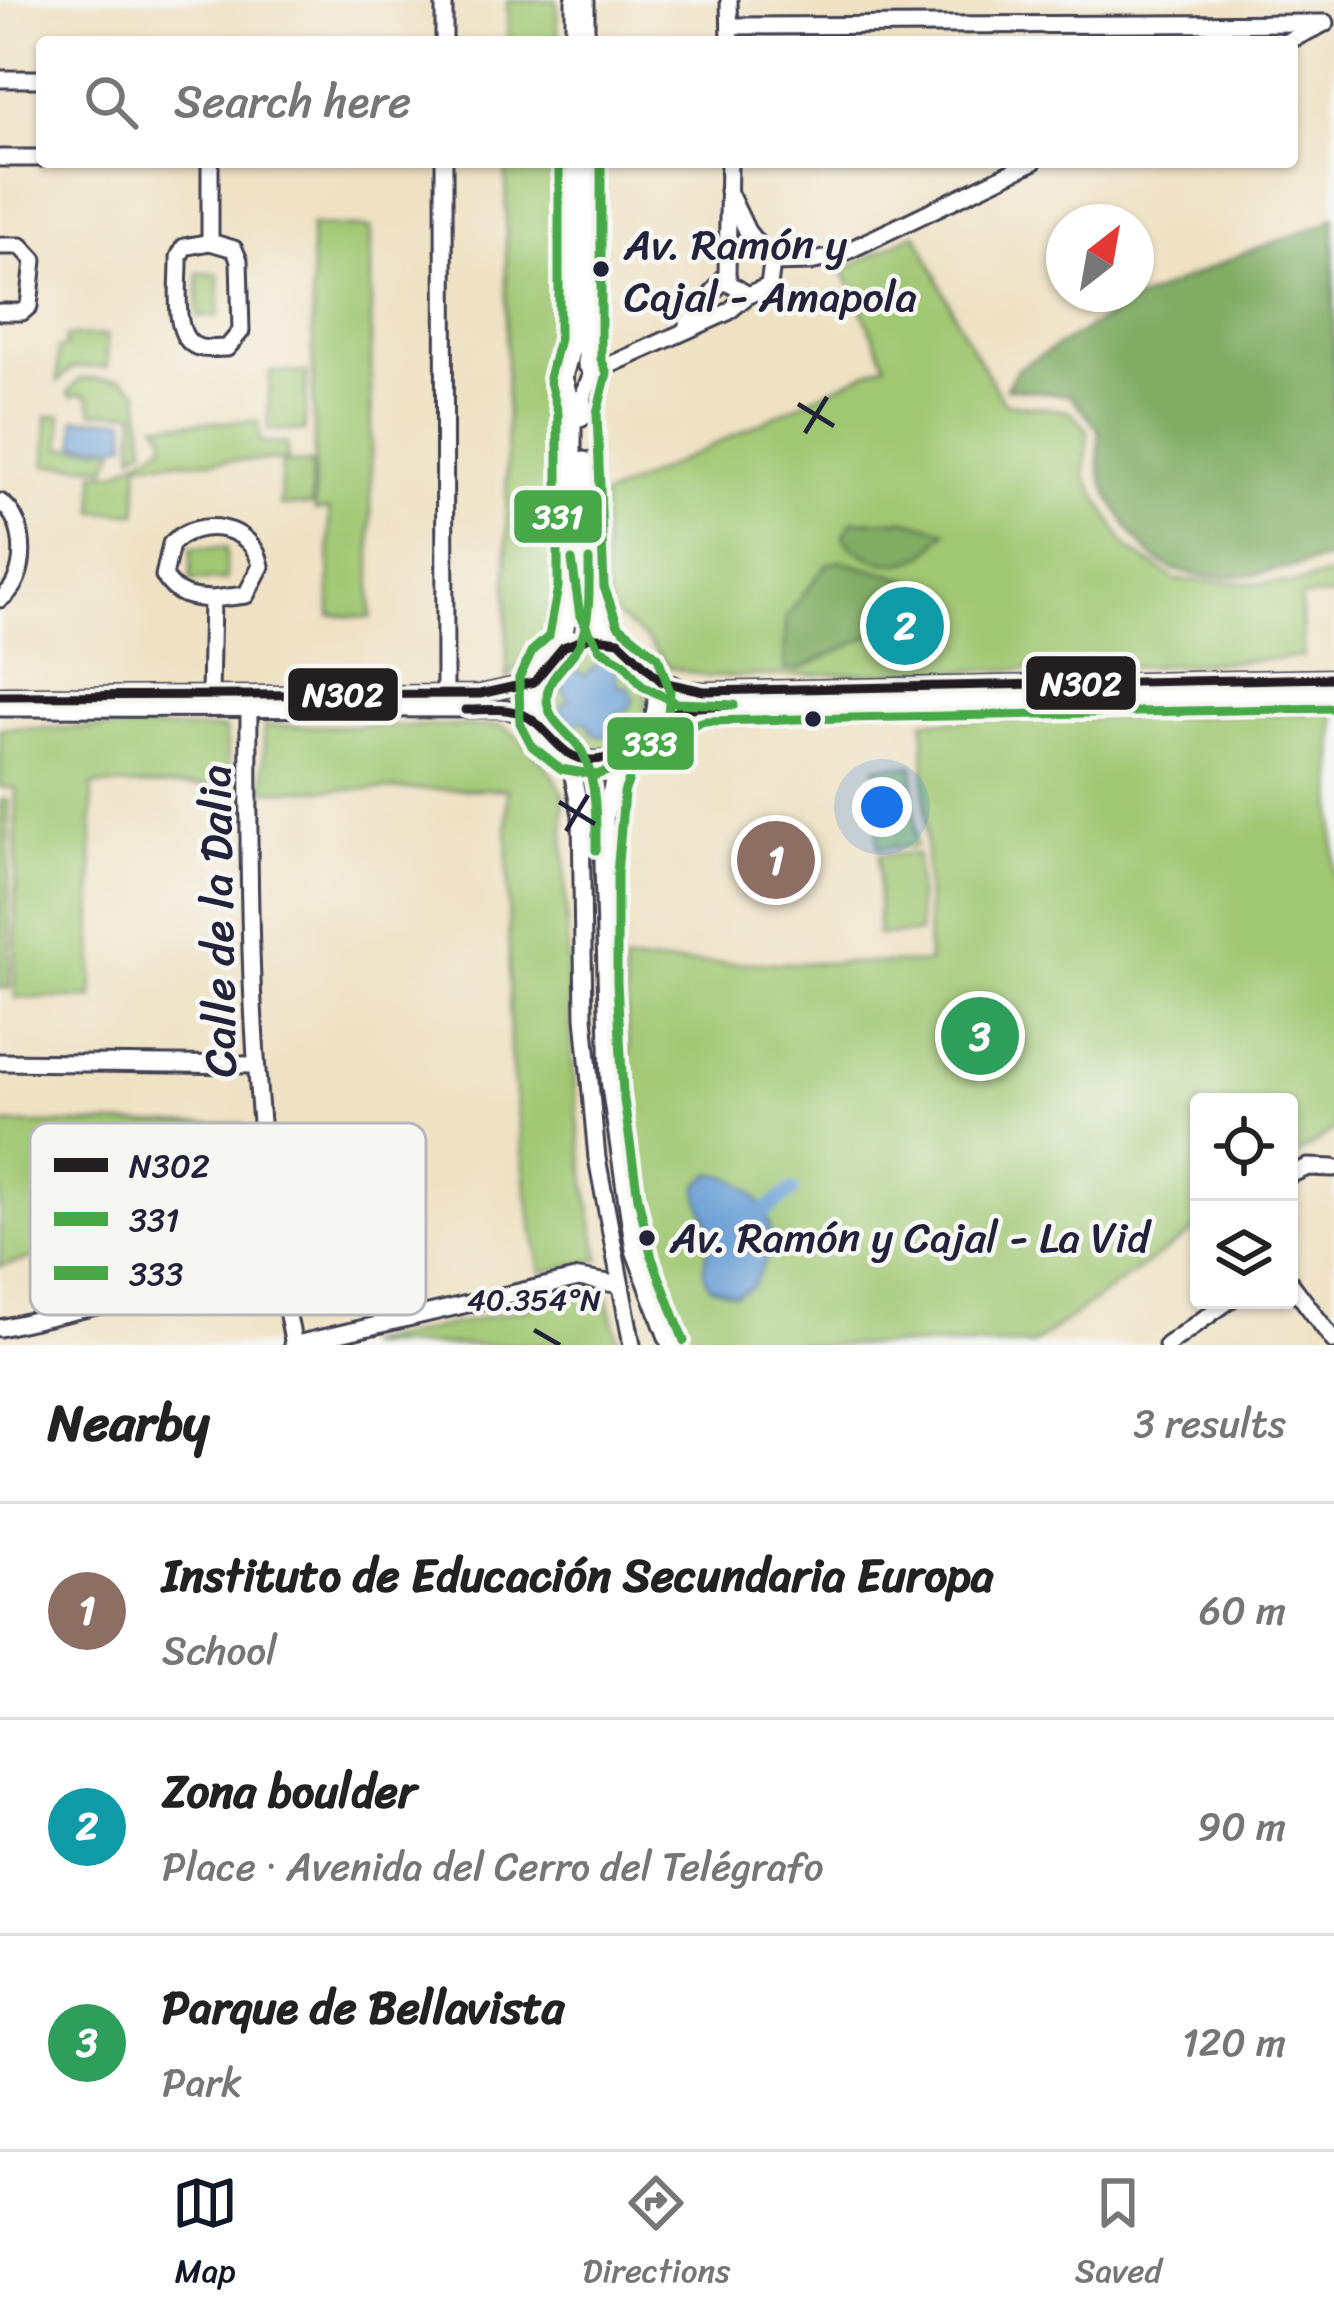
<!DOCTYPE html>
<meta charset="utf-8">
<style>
:root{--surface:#fff;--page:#f2f2f2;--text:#222;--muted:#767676;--line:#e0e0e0;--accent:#111827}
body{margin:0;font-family:Sriracha,sans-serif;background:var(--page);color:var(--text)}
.controls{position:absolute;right:36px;bottom:36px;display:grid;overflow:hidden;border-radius:12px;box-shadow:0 3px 9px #0004}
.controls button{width:108px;height:108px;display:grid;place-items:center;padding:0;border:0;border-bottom:3px solid var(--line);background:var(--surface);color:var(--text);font:60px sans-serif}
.compass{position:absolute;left:1046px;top:204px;width:108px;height:108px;border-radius:50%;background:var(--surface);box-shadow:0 3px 9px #0004;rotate:31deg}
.you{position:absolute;left:882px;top:807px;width:42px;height:42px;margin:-30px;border:9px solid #fff;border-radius:50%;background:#1a73e8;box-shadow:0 0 0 18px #1a73e833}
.badge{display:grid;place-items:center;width:78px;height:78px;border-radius:50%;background:var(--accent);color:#fff;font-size:39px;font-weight:700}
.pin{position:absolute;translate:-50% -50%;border:6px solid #fff;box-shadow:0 3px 12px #0006}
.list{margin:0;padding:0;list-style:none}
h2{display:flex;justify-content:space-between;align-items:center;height:156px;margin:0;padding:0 48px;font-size:51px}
h2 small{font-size:39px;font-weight:400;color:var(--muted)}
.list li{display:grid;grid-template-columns:78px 1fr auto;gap:36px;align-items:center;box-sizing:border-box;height:216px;padding:0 48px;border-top:3px solid var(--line)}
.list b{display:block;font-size:45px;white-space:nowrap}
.list p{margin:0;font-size:39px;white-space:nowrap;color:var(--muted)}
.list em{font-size:39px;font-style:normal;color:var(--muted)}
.icon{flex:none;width:66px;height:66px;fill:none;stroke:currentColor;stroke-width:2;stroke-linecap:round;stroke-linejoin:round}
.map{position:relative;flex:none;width:1334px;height:1345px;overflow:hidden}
.search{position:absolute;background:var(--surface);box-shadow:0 3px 9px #0004;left:36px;right:36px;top:36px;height:132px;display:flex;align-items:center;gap:30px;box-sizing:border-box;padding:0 42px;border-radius:12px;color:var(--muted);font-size:45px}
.sheet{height:804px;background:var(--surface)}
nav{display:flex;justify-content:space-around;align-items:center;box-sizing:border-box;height:168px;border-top:3px solid var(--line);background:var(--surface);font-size:33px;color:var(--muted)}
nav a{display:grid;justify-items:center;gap:6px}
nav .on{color:var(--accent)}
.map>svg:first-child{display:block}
</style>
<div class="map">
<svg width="1334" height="1345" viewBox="0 0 1334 1345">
<rect width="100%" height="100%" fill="#f6f6f2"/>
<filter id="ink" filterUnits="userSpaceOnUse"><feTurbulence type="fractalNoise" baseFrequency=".00833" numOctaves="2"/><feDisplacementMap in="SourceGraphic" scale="24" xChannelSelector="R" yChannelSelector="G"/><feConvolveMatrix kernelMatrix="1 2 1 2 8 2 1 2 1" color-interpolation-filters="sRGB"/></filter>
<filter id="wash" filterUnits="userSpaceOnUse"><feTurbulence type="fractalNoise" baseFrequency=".004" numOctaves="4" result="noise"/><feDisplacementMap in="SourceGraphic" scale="48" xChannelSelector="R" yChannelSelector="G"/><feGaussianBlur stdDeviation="2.7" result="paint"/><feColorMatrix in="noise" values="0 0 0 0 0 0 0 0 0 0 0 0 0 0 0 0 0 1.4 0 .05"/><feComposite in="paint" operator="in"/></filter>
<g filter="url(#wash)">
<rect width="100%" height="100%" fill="#efe1c3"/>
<!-- green -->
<g fill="#a0c772" stroke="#617456" stroke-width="3">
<path d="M507,0H557L558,42H508Z"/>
<path d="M506,162H555L557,357L551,374L555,391L558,586L554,614L548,627L507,680Z"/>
<path d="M311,225L371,228V618L330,615L329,510L315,511Z"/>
<path d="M916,233L962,330L1004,403L1070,411L1088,430L1085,476L1127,548L1176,580L1295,584L1334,574V596L1301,597L1303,657L1141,667L709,677L669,667L646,639L614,614L605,590L602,498L886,363L843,270Z"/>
<path d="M198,273L219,274V316L198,317Z"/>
<path d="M106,335L107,367L72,368L58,382V348L66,347V337Z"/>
<path d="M270,372L307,373L304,431L268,430Z"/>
<path d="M80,379H122L139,391L145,447L133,454L135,412H92L89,397L80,394L72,397L68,393Z"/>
<path d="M61,415L62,448H117L107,466L46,465L47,416Z"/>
<path d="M258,421L260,443H286L288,460L142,462L143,457L164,444V433L157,424Z"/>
<path d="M139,459L137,513L95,512V472H117Z"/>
<path d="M282,463H311L312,505L280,506Z"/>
<rect x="191" y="548" width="35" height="32"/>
<circle cx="593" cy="700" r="53"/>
<path d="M1334,713V1130L1289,1161V1102H1199V1227L1032,1345H683C645,1220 628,1094 624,963H928L924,721Z"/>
<path d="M264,726H501C521,735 555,773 563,794C568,950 566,1104 600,1259L541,1272L527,1194L510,1051L507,789L264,790Z"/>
<path d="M0,728L225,729L231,786L92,785L93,998H15L16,788L0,787Z"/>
<path d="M876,766H913L916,846L878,848Z"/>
<path d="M0,800H8L10,988H0Z"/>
<path d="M917,854L919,933L878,935L879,855Z"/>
<path d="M0,1124H243L253,1209L0,1266Z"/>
<path d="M599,1292L607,1297L620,1345H362Z"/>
</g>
<!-- forest -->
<g fill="#80ac64" stroke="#516750" stroke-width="3">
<path d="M1334,216V557C1287,569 1223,586 1175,570C1154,564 1132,536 1122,518C1099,479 1097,476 1099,430L1070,395L1006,388L1017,369L1135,301L1244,253L1325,224Z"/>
<path d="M906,520L947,531C940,538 933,549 925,554C897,573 862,560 843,537L853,521Z"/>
<path d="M840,561L914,581L872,635L800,669L784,670L786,617L827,564Z"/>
</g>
<!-- water -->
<g fill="#689ed5" stroke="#456088" stroke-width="3">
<path d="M75,419H126L127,444L76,445Z"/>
<path d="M602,661L614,666L618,686L628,687L634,699L628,710L615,713L612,731L603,737L593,734L588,723L582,720L572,727L558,716L563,704L569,700L560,682L565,672L573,669L585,675Z"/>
<path d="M711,1174C743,1173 772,1209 771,1240C771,1255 758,1272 753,1286L735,1295L710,1286C697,1267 709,1257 710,1236C710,1218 697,1204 698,1185Z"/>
</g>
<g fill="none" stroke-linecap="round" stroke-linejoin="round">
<!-- canal -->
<path stroke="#689ed5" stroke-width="15" d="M763,1212L792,1191"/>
</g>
</g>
<g filter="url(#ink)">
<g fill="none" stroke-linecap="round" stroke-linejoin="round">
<defs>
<g id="minor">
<path d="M444,0V42"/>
<path d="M574,0V42"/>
<path d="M586,0V42"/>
<path d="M729,0L730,42"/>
<path d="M730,26L1326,23"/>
<path d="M1286,42L1321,25"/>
<path d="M0,79H42"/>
<path d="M0,158H42"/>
<path d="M210,162V242"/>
<path d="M444,162L445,694"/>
<path d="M586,162V364L592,373"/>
<path d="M729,162L727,275L730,284L748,295"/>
<path d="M210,242L234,249L239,260L241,331L227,348C217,348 206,350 198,347C170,338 180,281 179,257L184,247Z"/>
<path d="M0,246H21L34,260L29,306L22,312H0"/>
<path d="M772,263L810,262L837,256L1033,162"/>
<path d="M688,324L727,275"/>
<path d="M592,373L728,312L748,295L769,286L772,263L747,231L728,191"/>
<path d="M582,418L583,396L592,373"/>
<path d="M584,460C586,521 579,585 610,638"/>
<path d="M0,502C29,520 29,582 0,599"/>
<circle cx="594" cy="698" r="62"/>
<path d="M563,644L573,588V411L564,377L574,341V162"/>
<path d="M651,674L683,689L704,691L1334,678"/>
<path d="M210,695L212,599L246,595L261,566C253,524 198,516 171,544L164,576C176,596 191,598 212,599"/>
<path d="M0,696L480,694L534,682"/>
<path d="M0,708L506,709L535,720"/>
<path d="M249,709C248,922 249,1136 294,1345"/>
<path d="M650,723L682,709L703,706L1334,693"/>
<path d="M619,755L605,816L603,863L609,1080L634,1250L670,1345"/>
<path d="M569,757L581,815L584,1017L597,1158L632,1345"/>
<path d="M0,1062L255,1065"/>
<path d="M1289,1175L1308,1167L1334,1168"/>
<path d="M1289,1281L1334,1341"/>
<path d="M0,1328L278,1265"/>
<path d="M292,1345L579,1278L621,1285"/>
<path d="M1167,1345L1230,1300"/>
</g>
</defs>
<!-- minor casing -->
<use href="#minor" stroke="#413f4f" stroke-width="21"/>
<!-- minor -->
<use href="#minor" stroke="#fff" stroke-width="15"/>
<defs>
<g id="bus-1">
<path d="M0,696L480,694L534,682L563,647L590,637L619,641L662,682L704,691L1334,678"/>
<path d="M465,710C484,710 504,707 522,714C550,726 558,760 591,760C625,760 636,731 663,717C683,707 706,706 728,705"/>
</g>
<g id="bus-2">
<path d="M559,162V339L549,378L558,413V587L549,636L532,651L519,678L520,723L532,746L561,769L596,775L640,760L660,735L705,721L1334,708"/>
<path d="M572,560L580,616L600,649L624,663L642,686L677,703L734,705"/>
</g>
<g id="bus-3">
<path d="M601,162V359L607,373L597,413L604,587L618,625L658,657L670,692L667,724L635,761L624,793L617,874V982L623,1093L638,1198L652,1258L684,1341"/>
<path d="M589,560C589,587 591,617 580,643C571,663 548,674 547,697C546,725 576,734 585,758C597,786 596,820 596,850"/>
</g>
</defs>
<!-- bus-1 casing -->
<use href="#bus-1" stroke="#f6f6f2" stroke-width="18"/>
<!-- bus-2 casing -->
<use href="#bus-2" stroke="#f6f6f2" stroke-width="18"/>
<!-- bus-3 casing -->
<use href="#bus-3" stroke="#f6f6f2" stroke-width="18"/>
<!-- bus-1 -->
<use href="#bus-1" stroke="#231f20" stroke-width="9"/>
<!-- bus-2 -->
<use href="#bus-2" stroke="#46a846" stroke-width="9"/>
<!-- bus-3 -->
<use href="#bus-3" stroke="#46a846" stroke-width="9"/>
</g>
</g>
<!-- ticks -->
<path fill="none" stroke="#22223b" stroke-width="4.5" d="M798,404L834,426M805,433L827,397M559,802L595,824M566,831L588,795M534,1330L560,1345"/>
<!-- markers -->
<g fill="#22223b" stroke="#f6f6f2" stroke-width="4.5">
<circle cx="601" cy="269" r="10"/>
<circle cx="813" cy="719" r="10"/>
<circle cx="647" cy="1238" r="10"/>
</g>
<g text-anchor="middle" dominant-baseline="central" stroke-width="9" stroke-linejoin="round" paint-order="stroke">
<!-- bus labels -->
<g font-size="42" fill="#22223b" stroke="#f6f6f2" text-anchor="start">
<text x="624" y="245">Av. Ramón y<tspan x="624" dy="52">Cajal - Amapola</tspan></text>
<text x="670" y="1238">Av. Ramón y Cajal - La Vid</text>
</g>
<!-- street labels -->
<g font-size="45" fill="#22223b" stroke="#f6f6f2">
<text transform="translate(218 921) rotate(-91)">Calle de la Dalia</text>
</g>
</g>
<!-- legend -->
<rect x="30" y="1123" width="396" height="192" rx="18" fill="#f6f6f2" stroke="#b6b6bb" stroke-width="3"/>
<rect x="54" y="1158" width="54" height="14" fill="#231f20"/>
<rect x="54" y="1212" width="54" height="14" fill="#46a846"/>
<rect x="54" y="1266" width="54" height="14" fill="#46a846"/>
<g font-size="33" fill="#22223b">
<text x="129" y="1177">N302</text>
<text x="129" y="1231">331</text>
<text x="129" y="1285">333</text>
</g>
<g font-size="30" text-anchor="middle" fill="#22223b" stroke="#f6f6f2" stroke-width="9" stroke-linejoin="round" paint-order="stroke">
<text x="534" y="1310">40.354°N</text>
</g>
<g stroke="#f6f6f2" stroke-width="4.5">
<rect x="512" y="488" width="92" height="57" rx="12" fill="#46a846"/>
<rect x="1024" y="654" width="114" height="58" rx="12" fill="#231f20"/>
<rect x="286" y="666" width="114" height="57" rx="12" fill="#231f20"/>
<rect x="605" y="715" width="91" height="57" rx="12" fill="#46a846"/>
</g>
<g font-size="33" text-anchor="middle" font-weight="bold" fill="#fff">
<text x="558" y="528">331</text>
<text x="1081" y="695">N302</text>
<text x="343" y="706">N302</text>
<text x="650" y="755">333</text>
</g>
</svg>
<div class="controls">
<button><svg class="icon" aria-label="locate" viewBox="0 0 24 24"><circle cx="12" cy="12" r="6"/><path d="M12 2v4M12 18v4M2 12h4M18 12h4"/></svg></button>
<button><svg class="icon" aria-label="layers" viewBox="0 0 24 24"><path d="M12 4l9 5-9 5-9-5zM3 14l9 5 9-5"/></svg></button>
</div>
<svg class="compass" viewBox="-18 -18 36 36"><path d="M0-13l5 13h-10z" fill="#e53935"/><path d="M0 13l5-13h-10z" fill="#767676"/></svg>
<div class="you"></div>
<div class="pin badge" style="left:776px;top:860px;background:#8d6e63">1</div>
<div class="pin badge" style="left:905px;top:626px;background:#0f9aa8">2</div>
<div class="pin badge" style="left:980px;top:1036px;background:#2e9e5b">3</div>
<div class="search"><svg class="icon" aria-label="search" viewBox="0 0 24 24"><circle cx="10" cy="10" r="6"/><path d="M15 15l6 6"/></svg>Search here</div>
</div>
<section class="sheet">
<h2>Nearby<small>3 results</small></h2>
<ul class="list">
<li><span class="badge" style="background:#8d6e63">1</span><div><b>Instituto de Educación Secundaria Europa</b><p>School</p></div><em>60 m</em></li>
<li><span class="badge" style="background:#0f9aa8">2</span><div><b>Zona boulder</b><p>Place · Avenida del Cerro del Telégrafo</p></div><em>90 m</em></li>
<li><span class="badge" style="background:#2e9e5b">3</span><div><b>Parque de Bellavista</b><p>Park</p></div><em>120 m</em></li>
</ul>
</section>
<nav>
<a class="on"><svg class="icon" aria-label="map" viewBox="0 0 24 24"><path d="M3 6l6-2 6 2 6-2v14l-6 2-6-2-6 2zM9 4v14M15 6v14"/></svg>Map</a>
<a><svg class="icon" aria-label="directions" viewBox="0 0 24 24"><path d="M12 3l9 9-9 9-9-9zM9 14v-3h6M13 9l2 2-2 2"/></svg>Directions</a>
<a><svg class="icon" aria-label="saved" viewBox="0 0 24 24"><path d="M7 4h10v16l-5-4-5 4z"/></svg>Saved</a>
</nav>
